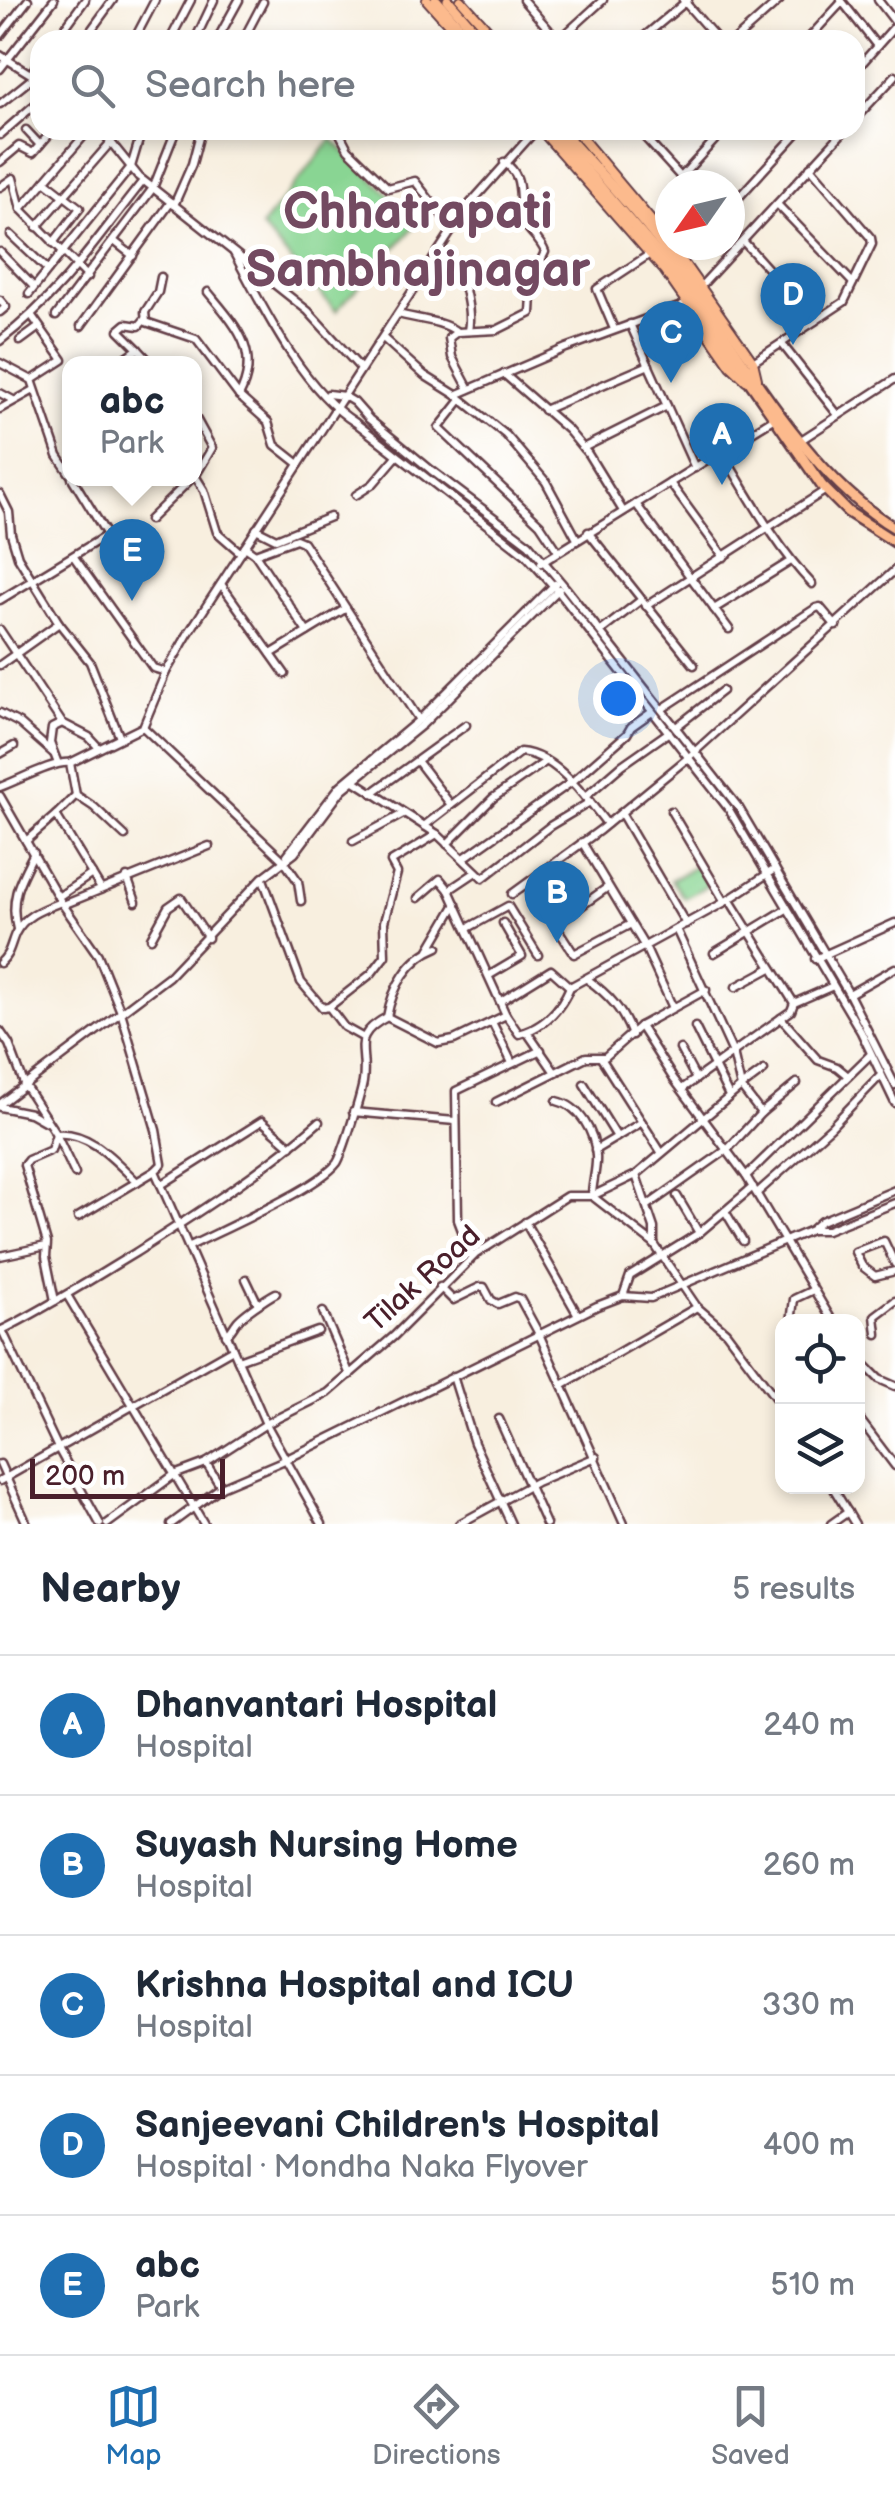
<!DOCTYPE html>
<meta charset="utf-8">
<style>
:root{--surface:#fff;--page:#f2f2f3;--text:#1f2937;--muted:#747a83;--line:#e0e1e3;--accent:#1f6fb2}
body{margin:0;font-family:"Balsamiq Sans",sans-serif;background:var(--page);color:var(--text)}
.controls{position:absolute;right:30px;bottom:30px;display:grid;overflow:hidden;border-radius:20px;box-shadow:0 5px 15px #0003}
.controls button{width:90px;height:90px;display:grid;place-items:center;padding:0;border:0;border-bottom:2px solid var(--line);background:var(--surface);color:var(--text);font:50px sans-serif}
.compass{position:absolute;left:655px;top:170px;width:90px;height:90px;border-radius:50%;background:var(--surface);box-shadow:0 5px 15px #0003;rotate:236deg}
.scale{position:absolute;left:30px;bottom:25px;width:195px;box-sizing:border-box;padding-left:10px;border:5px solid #4a1f2b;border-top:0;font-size:28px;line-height:35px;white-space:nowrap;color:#4a1f2b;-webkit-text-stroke:8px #fff;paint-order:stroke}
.you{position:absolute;left:618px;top:698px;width:35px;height:35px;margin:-25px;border:8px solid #fff;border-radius:50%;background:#1a73e8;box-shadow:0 0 0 15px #1a73e833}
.badge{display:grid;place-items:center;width:65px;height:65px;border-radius:50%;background:var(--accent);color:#fff;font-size:32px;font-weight:700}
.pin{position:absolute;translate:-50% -82px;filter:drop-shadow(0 2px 5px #0008)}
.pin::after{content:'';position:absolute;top:52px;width:35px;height:30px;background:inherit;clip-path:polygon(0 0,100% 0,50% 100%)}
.popup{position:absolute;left:62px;top:356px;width:140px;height:130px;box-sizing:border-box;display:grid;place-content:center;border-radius:20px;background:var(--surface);filter:drop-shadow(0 2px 8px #0005);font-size:32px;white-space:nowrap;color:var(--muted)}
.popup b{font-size:38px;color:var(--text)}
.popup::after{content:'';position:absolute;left:50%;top:100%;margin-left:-20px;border:20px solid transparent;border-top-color:var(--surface)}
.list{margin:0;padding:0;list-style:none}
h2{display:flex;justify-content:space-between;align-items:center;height:130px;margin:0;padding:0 40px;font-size:42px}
h2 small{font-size:32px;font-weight:400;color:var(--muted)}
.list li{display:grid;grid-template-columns:65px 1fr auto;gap:30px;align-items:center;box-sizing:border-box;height:140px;padding:0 40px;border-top:2px solid var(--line)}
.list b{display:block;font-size:38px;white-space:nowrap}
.list p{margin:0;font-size:32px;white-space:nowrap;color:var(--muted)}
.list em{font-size:32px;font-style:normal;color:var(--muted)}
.icon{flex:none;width:55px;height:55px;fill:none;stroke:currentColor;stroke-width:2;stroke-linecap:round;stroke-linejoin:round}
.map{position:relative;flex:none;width:895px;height:1524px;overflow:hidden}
.search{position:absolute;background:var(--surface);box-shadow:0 5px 15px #0003;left:30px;right:30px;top:30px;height:110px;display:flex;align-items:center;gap:25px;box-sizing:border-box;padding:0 35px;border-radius:30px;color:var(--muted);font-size:38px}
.sheet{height:830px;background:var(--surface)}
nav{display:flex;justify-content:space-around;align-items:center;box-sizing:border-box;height:140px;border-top:2px solid var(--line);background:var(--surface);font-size:28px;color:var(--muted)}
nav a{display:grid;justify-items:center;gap:5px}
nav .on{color:var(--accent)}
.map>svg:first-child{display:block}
</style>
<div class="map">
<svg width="895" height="1524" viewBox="0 0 895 1524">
<rect width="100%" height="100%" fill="#fff"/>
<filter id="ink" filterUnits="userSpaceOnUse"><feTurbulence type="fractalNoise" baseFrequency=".01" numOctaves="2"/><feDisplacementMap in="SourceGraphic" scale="20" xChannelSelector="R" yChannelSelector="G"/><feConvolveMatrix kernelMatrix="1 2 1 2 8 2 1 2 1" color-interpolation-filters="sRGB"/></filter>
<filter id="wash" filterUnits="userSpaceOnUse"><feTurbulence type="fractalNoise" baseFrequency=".0048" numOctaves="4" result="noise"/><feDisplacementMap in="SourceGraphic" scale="40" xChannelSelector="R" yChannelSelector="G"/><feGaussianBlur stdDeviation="2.25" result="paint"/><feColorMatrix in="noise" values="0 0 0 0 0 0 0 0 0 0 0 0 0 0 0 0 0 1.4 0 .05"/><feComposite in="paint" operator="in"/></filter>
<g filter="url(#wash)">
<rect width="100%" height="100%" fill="#f8efdf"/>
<!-- green -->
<g fill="#89d593" stroke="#6a7a5f" stroke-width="2.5">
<path d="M332,139L418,223L336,311L261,227Z"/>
<path d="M698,865L708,885L684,898L671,880Z"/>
</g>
</g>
<g filter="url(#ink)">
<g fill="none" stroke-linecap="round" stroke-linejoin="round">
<defs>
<g id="minor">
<path d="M523,0L558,40"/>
<path d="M683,0L718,40"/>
<path d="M841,0L877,46"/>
<path d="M878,0L895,22"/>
<path d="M0,36L28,0"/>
<path d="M56,40L85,0"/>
<path d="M84,40L113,0"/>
<path d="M134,40L155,0"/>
<path d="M170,40L191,0"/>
<path d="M195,40L214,0"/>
<path d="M217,40L239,0"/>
<path d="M243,40L263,2"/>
<path d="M559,40L603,0"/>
<path d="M640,40L688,0"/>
<path d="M735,40L780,0"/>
<path d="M807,40L842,2"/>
<path d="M0,55L40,80"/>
<path d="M0,69L54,0"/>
<path d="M855,71L895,26"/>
<path d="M31,73L40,61"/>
<path d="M0,104L35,76"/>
<path d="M855,119L895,76"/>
<path d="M26,130L40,145"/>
<path d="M101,130L139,177L308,311L361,369"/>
<path d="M338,130L348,149L388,188L415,181L453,230"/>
<path d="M638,130L688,185"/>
<path d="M0,135L40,100"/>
<path d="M0,162L19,146L33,153L53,130"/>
<path d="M681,177L724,130"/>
<path d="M45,181L80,208L53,243"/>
<path d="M0,187L13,178L21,209"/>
<path d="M777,204L853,283"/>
<path d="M174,205L192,164L201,130"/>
<path d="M730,207L800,130"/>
<path d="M37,227L111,142L117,130"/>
<path d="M11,235L48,270"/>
<path d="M114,241L133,256"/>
<path d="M743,241L815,321"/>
<path d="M439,251L460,267C464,289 472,309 468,331"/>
<path d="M0,252L34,287"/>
<path d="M234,253C263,308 303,390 356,423L526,555L558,591L728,808L861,1032L895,1103"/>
<path d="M678,253L688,245"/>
<path d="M88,277L21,209L89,130"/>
<path d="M161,277L158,292L145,312L146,322L196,339L239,396L268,422L275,445L299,464"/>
<path d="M702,285L845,130"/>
<path d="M208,292C236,326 262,352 239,396"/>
<path d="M29,294L131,167L142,130"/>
<path d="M0,300L6,307L0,312"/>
<path d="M398,314C416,319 444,321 457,332"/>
<path d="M56,316L153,188L176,130"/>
<path d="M630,324L695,468"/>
<path d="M81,326L171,202"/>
<path d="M614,329L597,289L650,254"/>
<path d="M383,338L424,375L456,395L506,435L546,482L577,539"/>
<path d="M0,341C64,291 94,242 143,181"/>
<path d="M20,341L39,327"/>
<path d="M782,344L838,415"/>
<path d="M138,349L119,330L126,324L139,326L145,319"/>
<path d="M121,361L138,349L152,364"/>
<path d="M753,362L844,302L872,244L871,238L810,167"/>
<path d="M0,363L32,380L58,456L70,474"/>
<path d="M504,374L568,430L588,454L623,511"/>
<path d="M32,380L63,360L32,316"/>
<path d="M469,389L452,357L449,338L457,332L497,330L531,313L533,276L545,252C540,238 525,230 522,216C517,193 525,177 504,162"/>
<path d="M0,393L13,400"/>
<path d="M328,394L344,396L354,402L369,419L431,470L529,544L565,587L739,808L849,994L895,1085"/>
<path d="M456,395L566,348L687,304"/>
<path d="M461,400L439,428L540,524L558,551"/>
<path d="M0,409L34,390"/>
<path d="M544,410L649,365"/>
<path d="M194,415L212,448L196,475"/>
<path d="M801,440L895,379"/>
<path d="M583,448L667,406"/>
<path d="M722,452C750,498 775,545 812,584"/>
<path d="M194,474L204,490L217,532L241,553"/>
<path d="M111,478H112"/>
<path d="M670,483L724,557"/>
<path d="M0,494L9,512L11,534L18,557L59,623L90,662L120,738"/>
<path d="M356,495L373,484L397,456"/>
<path d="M636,504L729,629"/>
<path d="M149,520L192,478"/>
<path d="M256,529L276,539L330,517"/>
<path d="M588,532L694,665"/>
<path d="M245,547L255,554L296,539L303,542L419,720"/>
<path d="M255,554L307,632"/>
<path d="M74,557L153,668L166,672"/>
<path d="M541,563L773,419"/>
<path d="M221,584L285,674"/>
<path d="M0,600L107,535L72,478"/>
<path d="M646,606L826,490"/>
<path d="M714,609L791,561"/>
<path d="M0,630L62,723"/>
<path d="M601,631L641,600"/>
<path d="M271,654L345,609"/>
<path d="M0,665L59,623"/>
<path d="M662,709L816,608L820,607L836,626"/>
<path d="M0,713L19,723L53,753"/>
<path d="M143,727L284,861L298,881L301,901"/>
<path d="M676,727L722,691"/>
<path d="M0,754L14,746"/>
<path d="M57,761L50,743L52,728L62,723L89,737L99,748"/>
<path d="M418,762L451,805"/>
<path d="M70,763L76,795L56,815L101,889"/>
<path d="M353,780L437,834L483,878L550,826L590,802L585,797L622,765L669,732"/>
<path d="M0,787C19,780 54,761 70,763L143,727L166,672L188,634L468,206L536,130"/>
<path d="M372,793L466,725"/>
<path d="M76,795L94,807L125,836"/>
<path d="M0,796L61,902L98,955L121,1012L156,1130L162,1164L155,1171L266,1424L322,1524"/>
<path d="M590,802L607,824"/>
<path d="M671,811L725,902"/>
<path d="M621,813L686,924"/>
<path d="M424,826L520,752C546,754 569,777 585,797"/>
<path d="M26,841L56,815"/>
<path d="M353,841L403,814"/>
<path d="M582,842L645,947L673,1008"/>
<path d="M447,844L493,798L545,762"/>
<path d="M287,855L340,786L419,720L555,584"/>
<path d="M464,858L573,781L627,734L631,727L652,712"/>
<path d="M476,872L449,890L506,1015"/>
<path d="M127,877L136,902"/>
<path d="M263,879L301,982L323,1008L329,1007L371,974L385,956L384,922L397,873L391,862L437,834"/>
<path d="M528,883L574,954L631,924"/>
<path d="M512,894L600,830L689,757L895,570"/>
<path d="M58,897L92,874"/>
<path d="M418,898L440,879L449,890"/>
<path d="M729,899L794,1003"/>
<path d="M63,905L209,846"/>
<path d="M556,924L608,887"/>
<path d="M468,928L508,906L538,955"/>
<path d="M17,929C9,898 20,880 34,853"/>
<path d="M151,938L168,907L181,898L208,938"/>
<path d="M429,950L456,904"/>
<path d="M714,953L785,910"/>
<path d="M815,959L895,923"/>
<path d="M0,963C10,954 10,946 15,934C24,915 43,909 61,902"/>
<path d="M490,975L522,956L503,923"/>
<path d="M587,979C609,995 622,1009 632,1035"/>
<path d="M736,987L771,968"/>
<path d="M849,994L895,968"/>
<path d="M501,1001L551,970L570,987"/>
<path d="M329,1007L344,1027L362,1037"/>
<path d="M387,1017C392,988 409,958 438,947"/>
<path d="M781,1018L818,1060L837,1067L848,1076"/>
<path d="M492,1022L512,1063"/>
<path d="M640,1026L673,1078L746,1176L833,1322"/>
<path d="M695,1027L729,1096"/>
<path d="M0,1031L9,1044L25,1086L56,1134L75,1174"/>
<path d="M527,1032L554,1071"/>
<path d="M680,1049L696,1079L682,1089"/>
<path d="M601,1058L661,1152"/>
<path d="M696,1079L781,1018L791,1011L794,1003L833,986"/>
<path d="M584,1084L617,1137"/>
<path d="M557,1101C580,1106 595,1133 596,1156C597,1169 592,1183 592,1196L636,1175L741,1087L733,1053L676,929"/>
<path d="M496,1102L586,1057H605L640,1026L706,990"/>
<path d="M0,1104L169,976L262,878L295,853L342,790L422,725L559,589"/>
<path d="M0,1107L30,1113L46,1122"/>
<path d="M353,1112L455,1121"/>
<path d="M761,1113L741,1087L764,1070"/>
<path d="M595,1150L642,1122"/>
<path d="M636,1175L654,1228V1244"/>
<path d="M746,1176L871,1054"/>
<path d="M161,1185L262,1121L291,1146"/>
<path d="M757,1193L831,1127L881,1075"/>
<path d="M677,1196L699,1233"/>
<path d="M647,1206L728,1149L761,1113L797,1083"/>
<path d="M725,1211L743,1241"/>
<path d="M78,1217L155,1171"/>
<path d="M525,1222L578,1315"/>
<path d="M813,1230H827L895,1203"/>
<path d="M190,1246C222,1230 318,1188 337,1163C343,1154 361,1094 363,1082C368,1049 349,1037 387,1017L438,1043L454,1040L506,1015L519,1034C545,1027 560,1010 570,987L725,902L775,869"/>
<path d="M0,1256L46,1246"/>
<path d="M472,1257L458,1220L456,1091L541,1050"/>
<path d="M895,1264L884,1241L855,1252L862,1266L875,1276L895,1271"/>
<path d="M246,1279L258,1304"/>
<path d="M440,1287L453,1300L480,1287H484L491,1300L498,1304L515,1297L520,1299L539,1334L624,1524"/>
<path d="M67,1295L204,1524"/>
<path d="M623,1296L630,1276L699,1233L753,1187"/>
<path d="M55,1301L46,1257L47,1243L24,1165L28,1160L51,1150L56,1134C89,1130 115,1161 137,1182"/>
<path d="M323,1312L350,1375"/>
<path d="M791,1322L794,1299L813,1290"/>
<path d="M2,1330L58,1448L100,1524"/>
<path d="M0,1331C47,1308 90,1280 135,1253C199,1212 262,1172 319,1122"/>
<path d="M877,1334L875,1316L895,1301"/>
<path d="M226,1335C231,1332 233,1327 236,1323C240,1316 268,1297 276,1293"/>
<path d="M858,1358L879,1379L895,1386"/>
<path d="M238,1360L318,1331"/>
<path d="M453,1376L474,1443L511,1524"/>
<path d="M562,1385L697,1307"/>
<path d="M858,1417L895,1466"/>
<path d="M499,1419L546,1524"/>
<path d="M206,1463L221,1487"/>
<path d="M0,1464L27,1524"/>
<path d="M0,1481L233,1349"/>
<path d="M832,1486L855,1524"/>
<path d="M107,1524L174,1475L206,1463L266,1424L328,1393L394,1336L476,1254L567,1196H592L654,1244L697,1307L726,1332L782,1407"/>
<path d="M171,1524L221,1487L287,1459L597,1306L623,1296L651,1298L811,1230L821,1221L895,1190"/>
<path d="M459,1524L536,1482L596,1457"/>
<path d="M831,1524L848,1512"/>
</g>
<g id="major">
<path d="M427,0L463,40"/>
<path d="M461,0L497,40"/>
<path d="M541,130L664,270L731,366L746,380"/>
<path d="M575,130L670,243"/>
<path d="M671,245L753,362L757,379"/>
</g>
<g id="highway">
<path d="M436,0L471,40"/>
<path d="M448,0L483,40"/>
<path d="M551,130L673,271L822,486L848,512L895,542"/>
<path d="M561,130C600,174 642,217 676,264C739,350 803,473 895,528"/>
</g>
</defs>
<!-- minor casing -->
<use href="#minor" stroke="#643e46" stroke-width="11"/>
<!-- major casing -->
<use href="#major" stroke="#643e46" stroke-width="12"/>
<!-- highway casing -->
<use href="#highway" stroke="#643e46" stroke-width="14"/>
<!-- minor -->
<use href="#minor" stroke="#fff" stroke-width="6"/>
<!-- major -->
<use href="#major" stroke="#fcba8d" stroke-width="8"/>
<!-- highway -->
<use href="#highway" stroke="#fcba8d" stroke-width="9"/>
</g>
</g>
<g text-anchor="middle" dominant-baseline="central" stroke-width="10" stroke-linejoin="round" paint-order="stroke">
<!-- street labels -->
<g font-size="30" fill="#4a1f2b" stroke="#fff">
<text transform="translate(423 1279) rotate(-42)">Tilak Road</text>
</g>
<!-- town labels -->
<g font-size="50" font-weight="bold" fill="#734a61" stroke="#fff">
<text x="418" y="213">Chhatrapati<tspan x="418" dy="58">Sambhajinagar</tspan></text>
</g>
</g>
</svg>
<div class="controls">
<button><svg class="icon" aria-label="locate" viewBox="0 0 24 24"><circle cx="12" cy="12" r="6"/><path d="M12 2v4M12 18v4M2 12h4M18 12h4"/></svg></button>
<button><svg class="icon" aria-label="layers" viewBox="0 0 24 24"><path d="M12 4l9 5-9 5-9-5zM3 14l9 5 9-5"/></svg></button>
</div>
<svg class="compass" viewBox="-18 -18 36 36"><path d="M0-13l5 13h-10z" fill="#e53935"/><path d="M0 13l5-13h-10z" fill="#747a83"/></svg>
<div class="scale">200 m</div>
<div class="you"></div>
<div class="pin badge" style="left:722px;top:485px">A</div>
<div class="pin badge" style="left:557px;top:943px">B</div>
<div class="pin badge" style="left:671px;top:383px">C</div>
<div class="pin badge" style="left:793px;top:345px">D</div>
<div class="pin badge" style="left:132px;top:601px">E</div>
<div class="popup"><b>abc</b>Park</div>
<div class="search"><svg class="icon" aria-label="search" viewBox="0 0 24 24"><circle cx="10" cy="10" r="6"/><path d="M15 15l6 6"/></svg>Search here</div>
</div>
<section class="sheet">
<h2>Nearby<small>5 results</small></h2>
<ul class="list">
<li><span class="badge">A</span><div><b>Dhanvantari Hospital</b><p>Hospital</p></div><em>240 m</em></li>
<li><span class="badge">B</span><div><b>Suyash Nursing Home</b><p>Hospital</p></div><em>260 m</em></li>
<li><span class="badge">C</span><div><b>Krishna Hospital and ICU</b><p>Hospital</p></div><em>330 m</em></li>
<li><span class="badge">D</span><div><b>Sanjeevani Children's Hospital</b><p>Hospital · Mondha Naka Flyover</p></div><em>400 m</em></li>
<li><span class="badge">E</span><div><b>abc</b><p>Park</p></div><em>510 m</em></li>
</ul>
</section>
<nav>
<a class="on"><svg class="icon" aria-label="map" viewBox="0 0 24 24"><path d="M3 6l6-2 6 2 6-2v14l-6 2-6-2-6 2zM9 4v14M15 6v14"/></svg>Map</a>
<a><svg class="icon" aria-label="directions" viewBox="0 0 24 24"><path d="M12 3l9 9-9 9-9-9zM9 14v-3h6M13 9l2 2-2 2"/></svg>Directions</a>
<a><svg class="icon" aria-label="saved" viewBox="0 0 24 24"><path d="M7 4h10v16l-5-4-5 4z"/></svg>Saved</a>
</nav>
